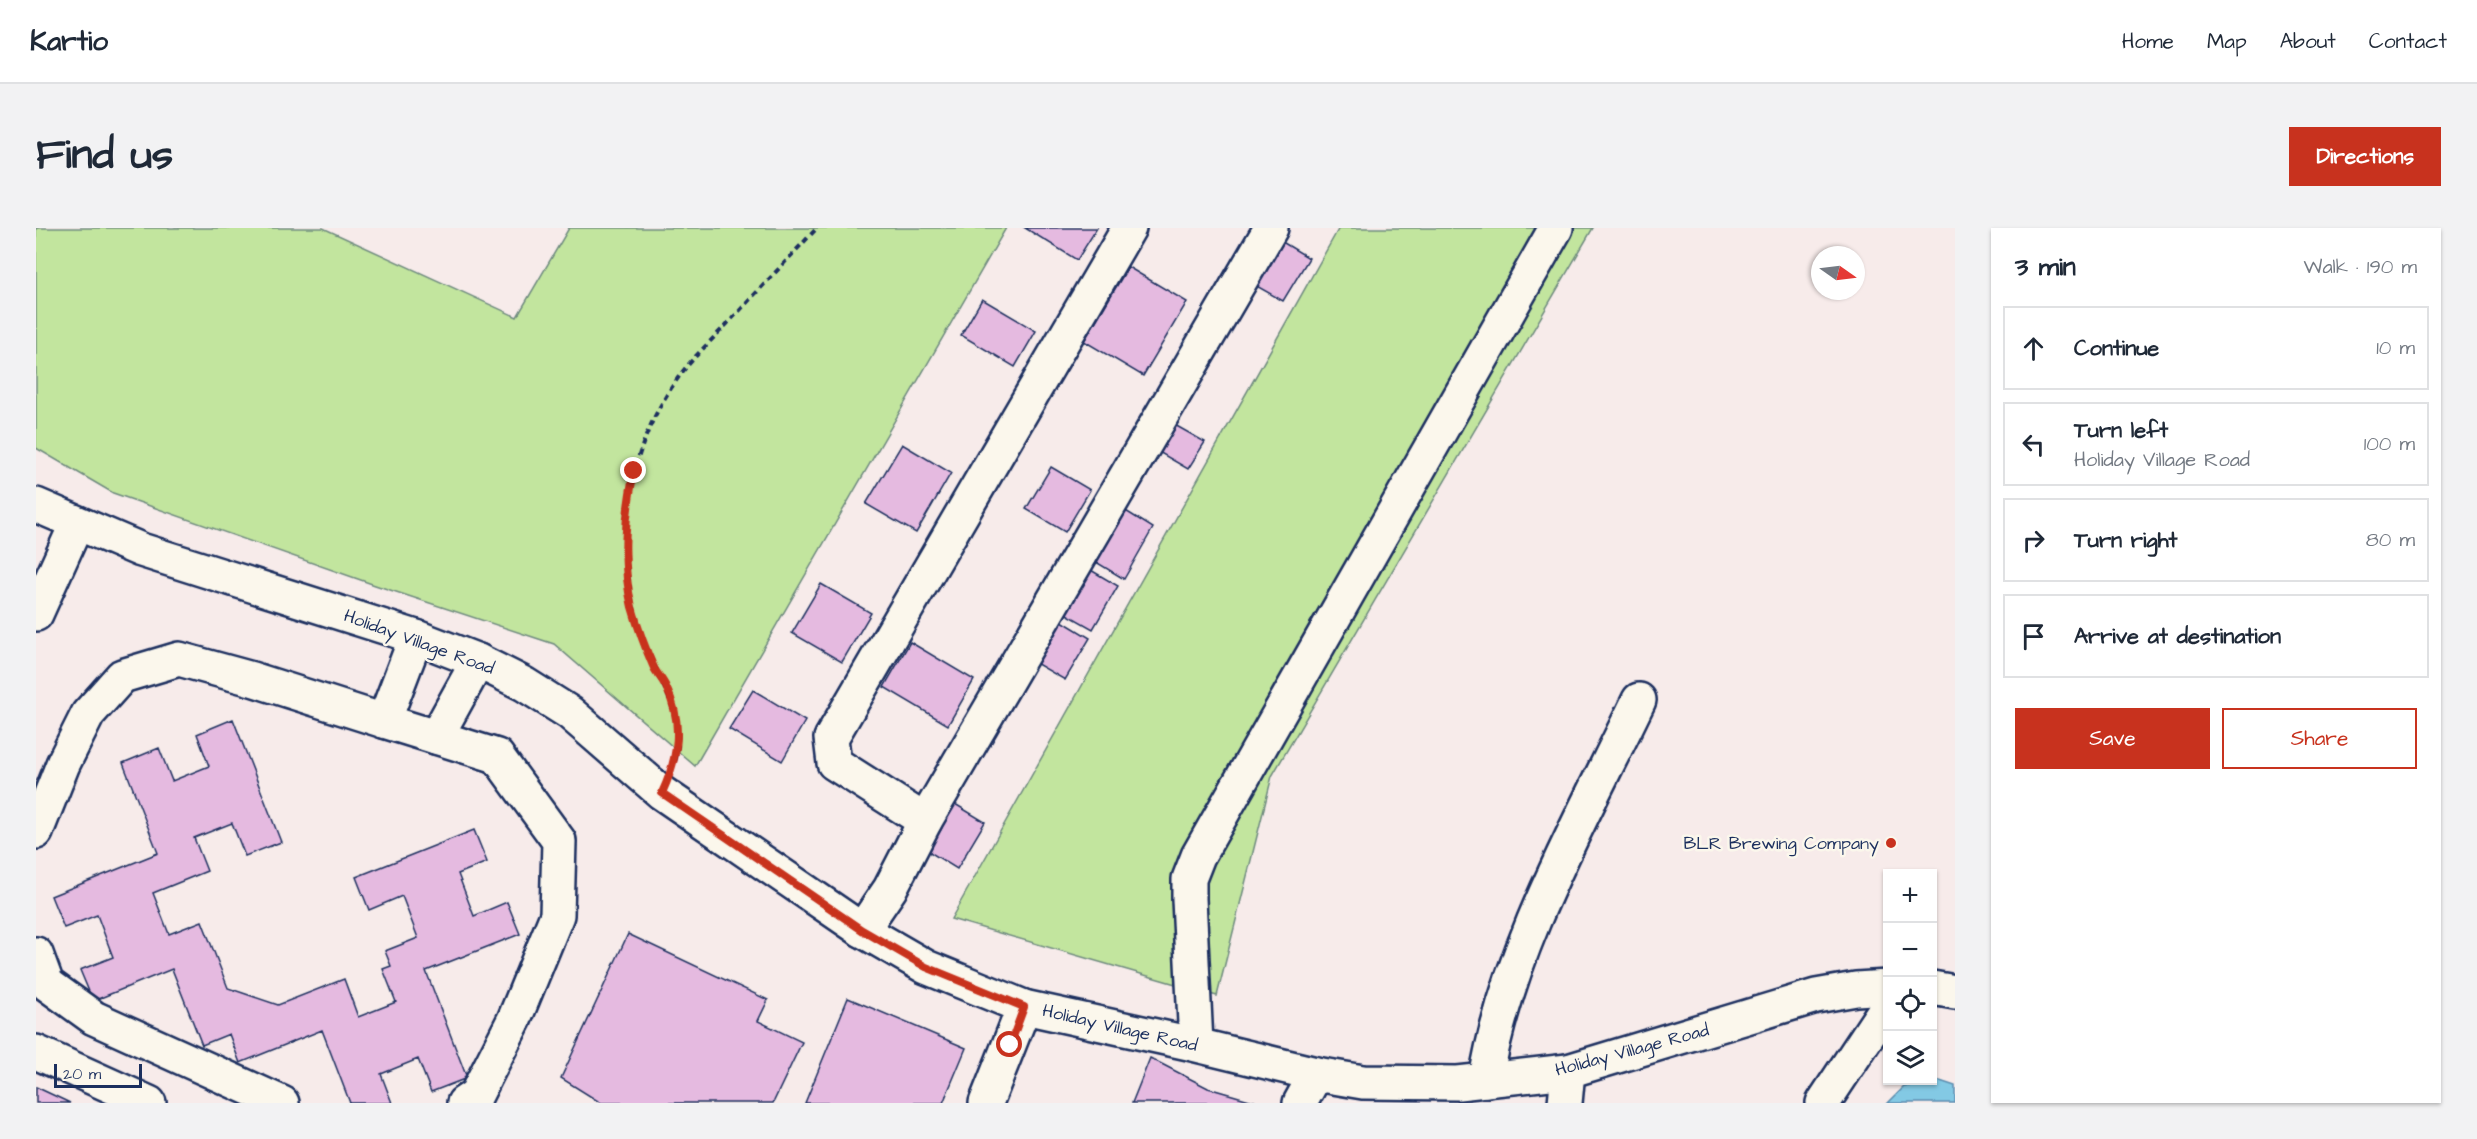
<!DOCTYPE html>
<meta charset="utf-8">
<style>
:root{--surface:#fff;--page:#f2f2f3;--text:#1f2937;--muted:#747a83;--line:#e0e1e3;--accent:#c8321e}
body{margin:0;font-family:"Architects Daughter",sans-serif;background:var(--page);color:var(--text)}
.controls{position:absolute;right:18px;bottom:18px;display:grid;overflow:hidden;border-radius:0px;box-shadow:0 2px 4px #0004}
.controls button{width:54px;height:54px;display:grid;place-items:center;padding:0;border:0;border-bottom:2px solid var(--line);background:var(--surface);color:var(--text);font:30px sans-serif}
.compass{position:absolute;left:1775px;top:18px;width:54px;height:54px;border-radius:50%;background:var(--surface);box-shadow:0 2px 4px #0004;rotate:104deg}
.scale{position:absolute;left:18px;bottom:15px;width:88px;box-sizing:border-box;padding-left:6px;border:3px solid #1b2f5e;border-top:0;font-size:16px;line-height:21px;white-space:nowrap;color:#1b2f5e;-webkit-text-stroke:4px #fbf7ec;paint-order:stroke}
.stop{position:absolute;width:18px;height:18px;margin:-14px;border:4px solid #c8321e;border-radius:50%;background:#fff}
.stop.end{background:#c8321e;border-color:#fff;box-shadow:0 2px 6px #0008}
.list{margin:0;padding:0;list-style:none}
h2{display:flex;justify-content:space-between;align-items:center;height:78px;margin:0;padding:0 24px;font-size:26px}
h2 small{font-size:20px;font-weight:400;color:var(--muted)}
.list li{display:grid;grid-template-columns:39px 1fr auto;gap:18px;align-items:center;box-sizing:border-box;height:84px;margin:0 12px 12px;padding:0 12px;border:2px solid var(--line);border-radius:0px}
.list b{display:block;font-size:22px;white-space:nowrap}
.list p{margin:0;font-size:20px;white-space:nowrap;color:var(--muted)}
.list em{font-size:20px;font-style:normal;color:var(--muted)}
.actions{display:flex;gap:12px;padding:18px 24px}
.actions a{flex:1;padding:14px 0;border:2px solid var(--accent);border-radius:0px;text-align:center;font-size:21px;color:var(--accent)}
.actions .main{background:var(--accent);color:#fff}
.icon{flex:none;width:33px;height:33px;fill:none;stroke:currentColor;stroke-width:2;stroke-linecap:round;stroke-linejoin:round}
.map{position:relative;flex:none;width:1919px;height:875px;overflow:hidden;border-radius:0px}
header{display:flex;align-items:center;gap:36px;box-sizing:border-box;height:84px;padding:0 30px;background:var(--surface);border-bottom:2px solid var(--line)}
header strong{font-size:28px}
nav{display:flex;gap:33px;margin-inline-start:auto;font-size:21px}
.intro{display:flex;align-items:center;justify-content:space-between;box-sizing:border-box;height:144px;padding:0 36px}
h1{margin:0;font-size:42px}
.button{padding:15px 27px;border-radius:0px;background:var(--accent);color:#fff;font-size:21px;font-weight:700}
main{display:flex;gap:36px;padding:0 36px}
aside{flex:1;background:var(--surface);border-radius:0px;box-shadow:0 2px 4px #0004}
.map>svg:first-child{display:block}
</style>
<header>
<strong>Kartio</strong>
<nav><a>Home</a><a>Map</a><a>About</a><a>Contact</a></nav>
</header>
<div class="intro"><h1>Find us</h1><a class="button">Directions</a></div>
<main>
<div class="map">
<svg width="1919" height="875" viewBox="0 0 1919 875">
<rect width="100%" height="100%" fill="#f7ebea"/>
<filter id="ink" filterUnits="userSpaceOnUse"><feTurbulence type="fractalNoise" baseFrequency=".0167" numOctaves="2"/><feDisplacementMap in="SourceGraphic" scale="12" xChannelSelector="R" yChannelSelector="G"/><feConvolveMatrix kernelMatrix="1 2 1 2 8 2 1 2 1" color-interpolation-filters="sRGB"/></filter>
<g filter="url(#ink)">
<!-- green -->
<g fill="#c2e59e" stroke="#6e8a7e" stroke-width="1.5">
<path d="M0,0H287L481,89L533,0H970L659,538L518,416L339,357L77,265L0,220Z"/>
<path d="M1303,0H1557L1236,548L1181,768L915,691Z"/>
</g>
<!-- water -->
<path fill="#83c9e4" stroke="#598bae" stroke-width="1.5" d="M1904,853L1919,858V875H1852L1868,859Z"/>
<!-- building -->
<g fill="#e5bae0" stroke="#1b2f5e" stroke-width="1.5">
<path d="M989,0H1061L1041,32Z"/>
<path d="M1243,12L1273,30L1247,73L1217,56Z"/>
<path d="M1092,39L1151,74L1107,148L1048,113Z"/>
<path d="M946,71L1000,103L979,139L925,107Z"/>
<path d="M1137,196L1169,214L1152,241L1121,223Z"/>
<path d="M866,216L915,245L880,305L830,276Z"/>
<path d="M1015,239L1054,262L1029,304L990,281Z"/>
<path d="M1085,280L1117,300L1088,351L1055,331Z"/>
<path d="M1053,341L1082,358L1057,401L1027,384Z"/>
<path d="M785,356L835,385L806,434L756,405Z"/>
<path d="M1021,390L1054,410L1029,452L996,433Z"/>
<path d="M874,414L938,452L912,497L848,459Z"/>
<path d="M717,462L769,493L746,533L693,501Z"/>
<path d="M197,491L245,614L209,628L196,595L158,610L171,643L117,665L133,706L166,693L192,760L242,777L308,751L322,789L360,774L347,741L355,738L349,723L382,710L366,668L333,682L320,649L438,602L451,634L422,646L438,688L471,674L484,706L390,743L431,850L395,864L382,831L345,846L356,875H314L286,802L204,835L193,806L166,817L136,741L57,773L44,742L77,729L61,687L28,700L15,668L122,625L87,535L123,520L136,553L173,538L161,506Z"/>
<path d="M919,576L949,594L921,641L892,623Z"/>
<path d="M592,706L732,772L722,793L766,814L737,875H565L525,850Z"/>
<path d="M812,770L930,820L907,875H769Z"/>
<path d="M1114,830L1172,860L1224,875H1096Z"/>
<path d="M0,859L34,875H0Z"/>
</g>
<g fill="none" stroke-linecap="round" stroke-linejoin="round">
<defs>
<g id="minor">
<path d="M0,277L105,322L380,409L442,433L488,456L534,485L626,565L826,702L890,739L988,779L1152,815L1280,846L1327,854L1422,855L1532,843L1780,768L1820,761L1852,759"/>
<path d="M0,386L41,295"/>
<path d="M380,409L348,493L461,528L523,613L521,687L478,792L440,867L428,875"/>
<path d="M400,509L442,433"/>
<path d="M889,593L798,535L795,510L1093,0"/>
<path d="M0,604L27,536L52,486L86,448L143,431L216,451L348,493"/>
<path d="M826,702L854,661L889,593L1235,0"/>
<path d="M0,726L11,756L58,790L246,875"/>
<path d="M1896,760L1919,764"/>
<path d="M1160,816L1153,671V651L1162,628L1520,0"/>
<path d="M0,824L113,875"/>
<path d="M1450,852C1471,721 1546,591 1603,472"/>
<path d="M950,875L988,779"/>
<path d="M1264,875L1280,846"/>
<path d="M1529,875L1532,843"/>
<path d="M1787,875L1852,777"/>
</g>
</defs>
<!-- minor casing -->
<use href="#minor" stroke="#1b2f5e" stroke-width="38"/>
<!-- path -->
<path stroke="#1b2f5e" stroke-width="4" stroke-dasharray="6 4.5" stroke-linecap="butt" d="M639,533C652,479 617,449 603,401C577,315 589,224 642,150C656,130 674,114 691,96C721,64 751,32 781,0"/>
<!-- minor -->
<use href="#minor" stroke="#fbf7ec" stroke-width="33"/>
</g>
</g>
<g fill="none" stroke-linecap="round" stroke-linejoin="round" filter="url(#ink)">
<!-- route -->
<path stroke="#c8321e" stroke-width="8" d="M598,243C589,288 585,333 596,379C602,400 609,420 618,440C621,446 627,452 630,459C648,495 642,530 626,565L826,702L890,739L988,779L974,817"/>
</g>
<!-- markers -->
<circle fill="#c8321e" stroke="#fbf7ec" stroke-width="2" cx="1855" cy="615" r="6"/>
<g text-anchor="middle" dominant-baseline="central" stroke-width="5" stroke-linejoin="round" paint-order="stroke">
<!-- street labels -->
<g font-size="18" fill="#1b2f5e" stroke="#fbf7ec">
<text transform="translate(383 414) rotate(20)">Holiday Village Road</text>
<text transform="translate(1084 800) rotate(13)">Holiday Village Road</text>
<text transform="translate(1596 822) rotate(-15)">Holiday Village Road</text>
</g>
<!-- poi labels -->
<g font-size="18" fill="#1b2f5e" stroke="#fbf7ec" text-anchor="end">
<text x="1843" y="615">BLR Brewing Company</text>
</g>
</g>
</svg>
<div class="controls">
<button>+</button>
<button>−</button>
<button><svg class="icon" aria-label="locate" viewBox="0 0 24 24"><circle cx="12" cy="12" r="6"/><path d="M12 2v4M12 18v4M2 12h4M18 12h4"/></svg></button>
<button><svg class="icon" aria-label="layers" viewBox="0 0 24 24"><path d="M12 4l9 5-9 5-9-5zM3 14l9 5 9-5"/></svg></button>
</div>
<svg class="compass" viewBox="-18 -18 36 36"><path d="M0-13l5 13h-10z" fill="#e53935"/><path d="M0 13l5-13h-10z" fill="#747a83"/></svg>
<div class="scale">20 m</div>
<div class="stop" style="left:974px;top:817px"></div>
<div class="stop end" style="left:598px;top:243px"></div>
</div>
<aside>
<h2>3 min<small>Walk · 190 m</small></h2>
<ul class="list">
<li><svg class="icon" aria-label="ahead" viewBox="0 0 24 24"><path d="M12 20V5M6 11l6-6 6 6"/></svg><div><b>Continue</b></div><em>10 m</em></li>
<li><svg class="icon" aria-label="left" viewBox="0 0 24 24"><path d="M17 20v-9H6M10 6l-5 5 5 5"/></svg><div><b>Turn left</b><p>Holiday Village Road</p></div><em>100 m</em></li>
<li><svg class="icon" aria-label="right" viewBox="0 0 24 24"><path d="M7 20v-9h11M14 6l5 5-5 5"/></svg><div><b>Turn right</b></div><em>80 m</em></li>
<li><svg class="icon" aria-label="arrive" viewBox="0 0 24 24"><path d="M6 21V4h12l-3 4 3 4H6"/></svg><div><b>Arrive at destination</b></div></li>
</ul>
<div class="actions"><a class="main">Save</a><a>Share</a></div>
</aside>
</main>
